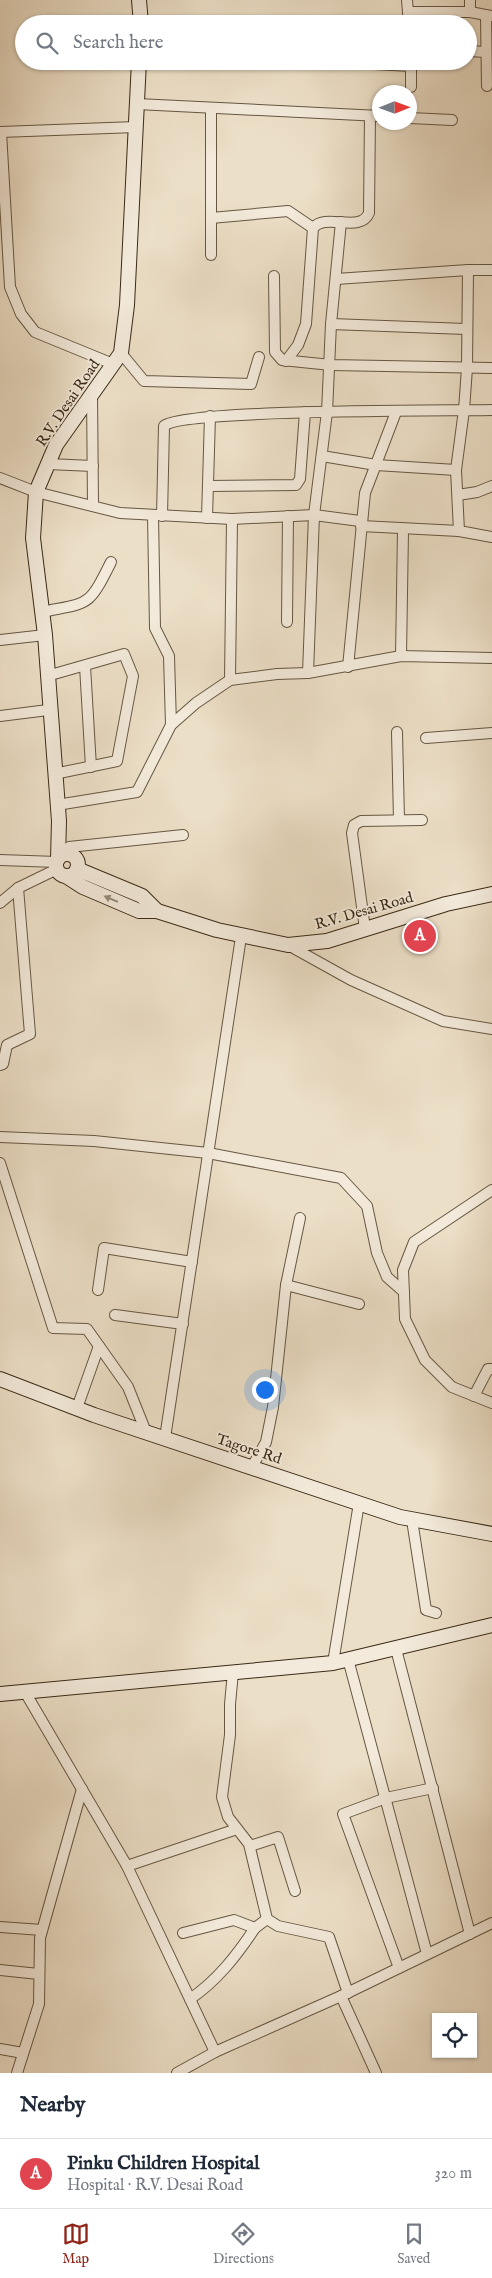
<!DOCTYPE html>
<meta charset="utf-8">
<style>
:root{--surface:#fff;--page:#f2f2f3;--text:#1f2937;--muted:#747a83;--line:#e0e1e3;--accent:#8f2418}
body{margin:0;font-family:"IM FELL English",serif;background:var(--page);color:var(--text)}
.controls{position:absolute;right:15px;bottom:15px;display:grid;overflow:hidden;border-radius:0px;box-shadow:0 1px 4px #0004}
.controls button{width:45px;height:45px;display:grid;place-items:center;padding:0;border:0;border-bottom:1px solid var(--line);background:var(--surface);color:var(--text);font:25px sans-serif}
.compass{position:absolute;left:372px;top:85px;width:45px;height:45px;border-radius:50%;background:var(--surface);box-shadow:0 1px 4px #0004;rotate:89deg}
.you{position:absolute;left:264px;top:1389px;width:18px;height:18px;margin:-12px;border:4px solid #fff;border-radius:50%;background:#1a73e8;box-shadow:0 0 0 8px #1a73e833}
.badge{display:grid;place-items:center;width:32px;height:32px;border-radius:50%;background:var(--accent);color:#fff;font-size:16px;font-weight:700}
.pin{position:absolute;translate:-50% -50%;border:2px solid #fff;box-shadow:0 1px 5px #0006}
.list{margin:0;padding:0;list-style:none}
h2{display:flex;justify-content:space-between;align-items:center;height:65px;margin:0;padding:0 20px;font-size:21px}
h2 small{font-size:16px;font-weight:400;color:var(--muted)}
.list li{display:grid;grid-template-columns:32px 1fr auto;gap:15px;align-items:center;box-sizing:border-box;height:70px;padding:0 20px;border-top:1px solid var(--line)}
.list b{display:block;font-size:19px;white-space:nowrap}
.list p{margin:0;font-size:16px;white-space:nowrap;color:var(--muted)}
.list em{font-size:16px;font-style:normal;color:var(--muted)}
.icon{flex:none;width:28px;height:28px;fill:none;stroke:currentColor;stroke-width:2;stroke-linecap:round;stroke-linejoin:round}
.map{position:relative;flex:none;width:492px;height:2073px;overflow:hidden}
.search{position:absolute;background:var(--surface);box-shadow:0 1px 4px #0004;left:15px;right:15px;top:15px;height:55px;display:flex;align-items:center;gap:12px;box-sizing:border-box;padding:0 18px;border-radius:28px;color:var(--muted);font-size:19px}
.sheet{height:135px;background:var(--surface)}
nav{display:flex;justify-content:space-around;align-items:center;box-sizing:border-box;height:70px;border-top:1px solid var(--line);background:var(--surface);font-size:14px;color:var(--muted)}
nav a{display:grid;justify-items:center;gap:2px}
nav .on{color:var(--accent)}
.map>svg:first-child{display:block}
</style>
<div class="map">
<svg width="492" height="2073" viewBox="0 0 492 2073">
<rect width="100%" height="100%" fill="#ecdfc7"/>
<filter id="stains"><feTurbulence type="fractalNoise" baseFrequency=".004" numOctaves="4"/><feColorMatrix values="0 0 0 0 .2 0 0 0 0 .09 0 0 0 0 .02 0 0 0 .5 -.17"/></filter>
<radialGradient id="worn" r=".72"><stop offset=".6" stop-color="#630" stop-opacity="0"/><stop offset="1" stop-color="#630" stop-opacity=".3"/></radialGradient>
<g fill="none" stroke-linecap="round" stroke-linejoin="round">
<defs>
<g id="street">
<path d="M407,0L409,24"/>
<path d="M470,0V12"/>
<path d="M408,12H470L492,16"/>
<path d="M486,16L487,86"/>
<path d="M468,51L486,52"/>
<path d="M355,63L411,66"/>
<path d="M411,87V61"/>
<path d="M137,104L380,116"/>
<path d="M211,108V255"/>
<path d="M410,118L452,120"/>
<path d="M0,132L136,127"/>
<path d="M1,132L10,287L21,314L35,332L113,364"/>
<path d="M211,218L288,211L313,228"/>
<path d="M468,270H492"/>
<path d="M274,276L275,352L282,360L331,365L492,368"/>
<path d="M336,279L468,270L467,368L464,410L456,470L459,531"/>
<path d="M331,324L466,329"/>
<path d="M121,353L144,381L251,384L259,357"/>
<path d="M286,361L298,345L306,324L313,228C326,212 360,234 369,213L370,116"/>
<path d="M92,393L93,506"/>
<path d="M322,456L376,465L456,470"/>
<path d="M48,464L93,466"/>
<path d="M0,478L36,492L120,513L232,519L314,515L360,521"/>
<path d="M208,486L296,485L300,479L305,412"/>
<path d="M458,495L477,492L492,486"/>
<path d="M153,515L155,628L169,656L171,725"/>
<path d="M162,516L164,426C181,409 450,411 492,410"/>
<path d="M207,518L210,416"/>
<path d="M361,526L459,531L492,537"/>
<path d="M42,612C90,602 88,608 111,562"/>
<path d="M287,622L288,516"/>
<path d="M0,640L45,635"/>
<path d="M401,656L403,530"/>
<path d="M85,666L91,767"/>
<path d="M348,667L365,493L396,412"/>
<path d="M308,673L314,515L327,412L331,324L341,222"/>
<path d="M47,676L124,654L133,676L117,761L54,774"/>
<path d="M230,680L232,519"/>
<path d="M0,716L48,710"/>
<path d="M397,732L399,820"/>
<path d="M426,738L492,733"/>
<path d="M57,805L137,792L171,725L196,703L230,680L277,674L308,673L401,656L492,658"/>
<path d="M69,847L183,835"/>
<path d="M0,860L57,862"/>
<path d="M0,903L18,888L57,869"/>
<path d="M365,929L352,833L354,825L361,821L422,820"/>
<path d="M288,945L351,980L443,1021L492,1029"/>
<path d="M0,1065L3,1064L7,1045L30,1034L18,888"/>
<path d="M0,1137L94,1141L208,1153L341,1178L367,1206L377,1253L387,1277L404,1292"/>
<path d="M0,1163L53,1328L87,1329L128,1387L146,1432"/>
<path d="M492,1190L414,1242L403,1270L405,1319L425,1360L452,1387L492,1403"/>
<path d="M286,1285L300,1218"/>
<path d="M98,1290L104,1248L192,1262"/>
<path d="M115,1315L183,1324"/>
<path d="M474,1396L488,1369H492"/>
<path d="M77,1408L99,1346"/>
<path d="M165,1438L241,937"/>
<path d="M252,1467L266,1442L273,1407L286,1285L359,1304"/>
<path d="M412,1520L426,1610L436,1613"/>
<path d="M396,1649L470,1934"/>
<path d="M348,1659L427,1954"/>
<path d="M333,1663L359,1503"/>
<path d="M233,1672L230,1704V1735L222,1797L228,1817L249,1844L267,1919L278,1926L329,1937L348,1993"/>
<path d="M25,1692L127,1866L215,2052"/>
<path d="M250,1846L278,1837L295,1891"/>
<path d="M127,1866L237,1829"/>
<path d="M0,1927L42,1930"/>
<path d="M183,1933L234,1920L255,1928L267,1919"/>
<path d="M399,1968L343,1814L386,1798L433,1788"/>
<path d="M0,1970L39,1974"/>
<path d="M341,1996L376,2073"/>
<path d="M190,1999C217,1981 237,1955 255,1928"/>
<path d="M0,2049L23,2053"/>
<path d="M17,2073L39,2004L40,1938L82,1789"/>
<path d="M177,2073L215,2052L341,1996L492,1923"/>
</g>
<g id="secondary">
<path d="M139,0L141,24"/>
<circle cx="67" cy="865" r="11"/>
<path d="M58,859L59,821L45,635L33,538L36,492L56,445L121,353L127,305L139,61"/>
<path d="M77,869L142,896L157,911"/>
<path d="M66,876L83,887L139,911H157L217,930L288,945L327,941L446,904L492,894"/>
<path d="M0,1379L94,1415L400,1517L492,1534"/>
<path d="M0,1694L333,1663L492,1625"/>
</g>
</defs>
<!-- street casing -->
<use href="#street" stroke="#665742" stroke-width="12"/>
<!-- secondary casing -->
<use href="#secondary" stroke="#3a2a16" stroke-width="16"/>
<!-- street -->
<use href="#street" stroke="#f3eadb" stroke-width="10"/>
<!-- secondary -->
<use href="#secondary" stroke="#f3eadb" stroke-width="14"/>
</g>
<!-- one-way arrows -->
<defs><path id="oneway-solid" d="M-6-.8H1V-3.2L6.5 0L1 3.2V.8H-6Z" transform="scale(1.25)"/></defs>
<use fill="#968a78" href="#oneway-solid" transform="translate(111 899) rotate(-157)"/>
<g text-anchor="middle" dominant-baseline="central" stroke-width="4" stroke-linejoin="round" paint-order="stroke">
<!-- street labels -->
<g font-size="15" fill="#3a2a16" stroke="#f3eadb">
<text transform="translate(68 403) rotate(-56)">R.V. Desai Road</text>
<text transform="translate(364 911) rotate(-16)">R.V. Desai Road</text>
<text transform="translate(249 1449) rotate(18)">Tagore Rd</text>
</g>
</g>
<rect width="100%" height="100%" filter="url(#stains)"/>
<rect width="100%" height="100%" fill="url(#worn)"/>
</svg>
<div class="controls">
<button><svg class="icon" aria-label="locate" viewBox="0 0 24 24"><circle cx="12" cy="12" r="6"/><path d="M12 2v4M12 18v4M2 12h4M18 12h4"/></svg></button>
</div>
<svg class="compass" viewBox="-18 -18 36 36"><path d="M0-13l5 13h-10z" fill="#e53935"/><path d="M0 13l5-13h-10z" fill="#747a83"/></svg>
<div class="you"></div>
<div class="pin badge" style="left:420px;top:936px;background:#e0444e">A</div>
<div class="search"><svg class="icon" aria-label="search" viewBox="0 0 24 24"><circle cx="10" cy="10" r="6"/><path d="M15 15l6 6"/></svg>Search here</div>
</div>
<section class="sheet">
<h2>Nearby<small></small></h2>
<ul class="list">
<li><span class="badge" style="background:#e0444e">A</span><div><b>Pinku Children Hospital</b><p>Hospital · R.V. Desai Road</p></div><em>320 m</em></li>
</ul>
</section>
<nav>
<a class="on"><svg class="icon" aria-label="map" viewBox="0 0 24 24"><path d="M3 6l6-2 6 2 6-2v14l-6 2-6-2-6 2zM9 4v14M15 6v14"/></svg>Map</a>
<a><svg class="icon" aria-label="directions" viewBox="0 0 24 24"><path d="M12 3l9 9-9 9-9-9zM9 14v-3h6M13 9l2 2-2 2"/></svg>Directions</a>
<a><svg class="icon" aria-label="saved" viewBox="0 0 24 24"><path d="M7 4h10v16l-5-4-5 4z"/></svg>Saved</a>
</nav>
